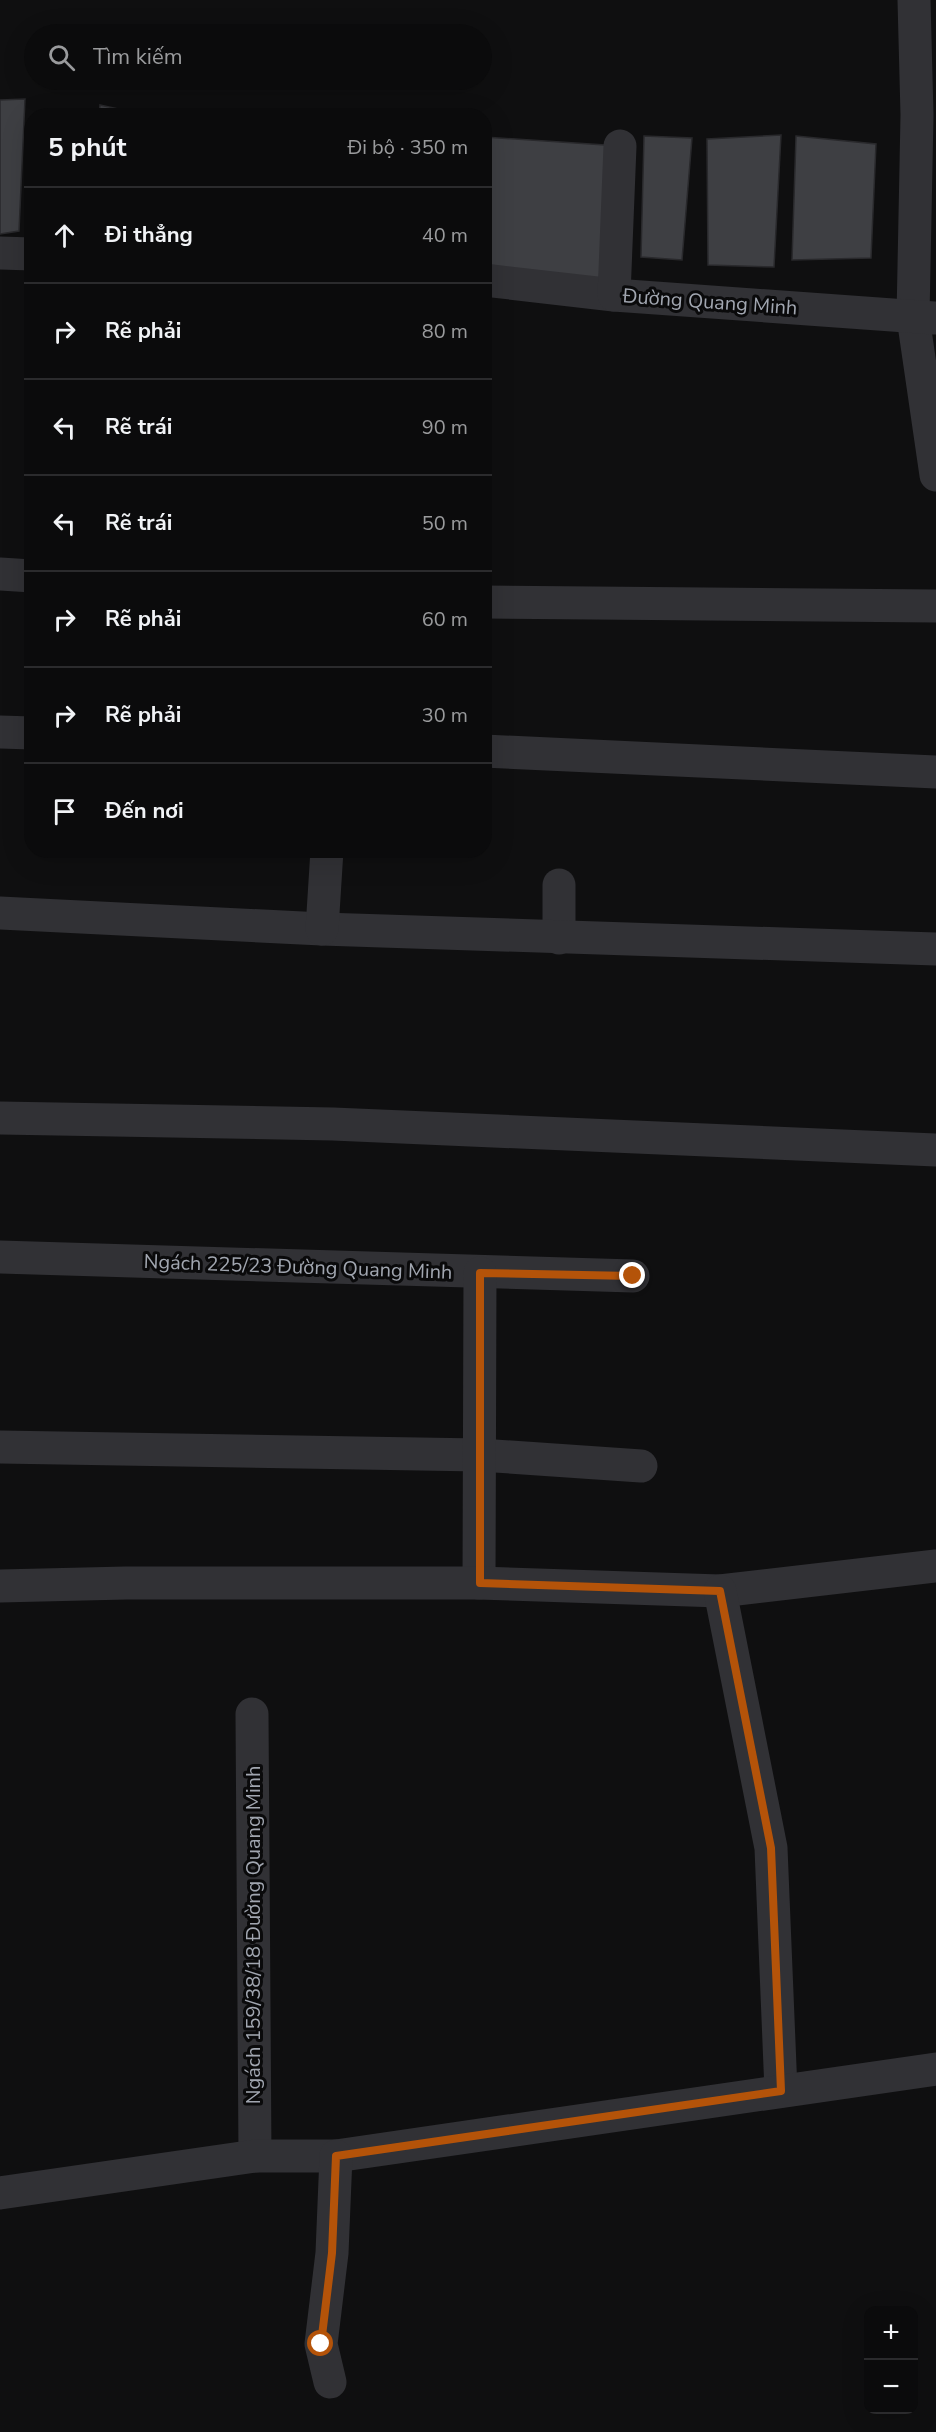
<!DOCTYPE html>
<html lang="vi">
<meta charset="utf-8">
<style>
:root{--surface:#0b0b0c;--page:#19191a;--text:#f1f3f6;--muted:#9a9b9d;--line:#2b2b2d}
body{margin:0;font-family:"Nunito Sans",sans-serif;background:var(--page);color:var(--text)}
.controls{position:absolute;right:18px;bottom:18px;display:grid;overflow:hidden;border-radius:12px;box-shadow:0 6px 24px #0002}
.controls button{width:54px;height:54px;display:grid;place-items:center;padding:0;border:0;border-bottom:2px solid var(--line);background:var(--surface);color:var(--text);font:30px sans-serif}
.stop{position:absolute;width:18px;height:18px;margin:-14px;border:4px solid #b45309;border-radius:50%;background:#fff}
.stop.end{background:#b45309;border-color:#fff;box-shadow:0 2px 6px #0008}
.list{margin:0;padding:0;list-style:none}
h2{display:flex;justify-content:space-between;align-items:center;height:78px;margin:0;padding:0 24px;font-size:26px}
h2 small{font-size:20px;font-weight:400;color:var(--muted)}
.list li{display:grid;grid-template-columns:39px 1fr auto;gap:18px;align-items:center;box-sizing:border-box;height:96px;padding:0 24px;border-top:2px solid var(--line)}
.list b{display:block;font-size:22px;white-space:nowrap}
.list em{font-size:20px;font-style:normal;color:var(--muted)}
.icon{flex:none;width:33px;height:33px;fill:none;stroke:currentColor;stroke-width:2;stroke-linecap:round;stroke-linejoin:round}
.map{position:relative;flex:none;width:936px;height:2432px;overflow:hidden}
.search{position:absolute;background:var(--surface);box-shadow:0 6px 24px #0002;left:24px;top:24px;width:468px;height:66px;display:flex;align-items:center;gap:15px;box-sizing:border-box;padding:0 21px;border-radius:33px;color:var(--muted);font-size:22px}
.panel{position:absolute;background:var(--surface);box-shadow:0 6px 24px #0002;left:24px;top:108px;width:468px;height:750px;border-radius:24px}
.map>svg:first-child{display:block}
</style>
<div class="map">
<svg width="936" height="2432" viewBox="0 0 936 2432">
<rect width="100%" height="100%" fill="#0f0f10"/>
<!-- building -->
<g fill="#3e3f43" stroke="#29292c" stroke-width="1.5">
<path d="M25,99L19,231L0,234V100Z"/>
<path d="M100,105L150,116H99Z"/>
<path d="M781,135L774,267L708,265L707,139Z"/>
<path d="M644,136L692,138L682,260L641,257Z"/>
<path d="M796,136L876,144L871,258L792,260Z"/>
<path d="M484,137L620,146L614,295L484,280Z"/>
</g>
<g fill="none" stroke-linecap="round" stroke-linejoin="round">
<!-- minor -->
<g stroke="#313135" stroke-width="33">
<path d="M914,0L917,115L913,317L936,475"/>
<path d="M0,253L32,254"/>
<path d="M484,280L614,295L934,318"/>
<path d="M614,295L620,146"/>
<path d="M0,574L32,576"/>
<path d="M484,602L936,606"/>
<path d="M0,732L32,733"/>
<path d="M484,751L936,772"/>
<path d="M559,885V938"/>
<path d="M0,913L322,929L936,949"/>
<path d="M322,929L327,850"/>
<path d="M0,1118L333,1124L936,1150"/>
<path d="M0,1257L633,1276"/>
<path d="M0,1447L480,1455L641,1466"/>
<path d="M479,1583L480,1273"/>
<path d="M0,1586L126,1583H479L720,1591L936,1566"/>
<path d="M720,1591L771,1848L781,2091"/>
<path d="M252,1714L255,2156"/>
<path d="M0,2193L255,2156H336L936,2069"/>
<path d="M330,2382L321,2344L332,2253L336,2156"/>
</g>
</g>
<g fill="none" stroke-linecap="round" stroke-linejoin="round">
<!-- route -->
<path stroke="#b45309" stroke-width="8" d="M321,2344L332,2253L336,2156L781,2091L771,1848L720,1591L480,1583V1273L633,1276"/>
</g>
<g text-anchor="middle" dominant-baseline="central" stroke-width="6" stroke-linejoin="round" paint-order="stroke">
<!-- street labels -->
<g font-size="20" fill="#a1a6b0" stroke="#0a0a0b">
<text transform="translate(710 302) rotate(4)">Đường Quang Minh</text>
<text transform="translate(298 1267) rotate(2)">Ngách 225/23 Đường Quang Minh</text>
<text transform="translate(253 1935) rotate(-90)">Ngách 159/38/18 Đường Quang Minh</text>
</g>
</g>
</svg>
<div class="controls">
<button>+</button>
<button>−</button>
</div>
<div class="stop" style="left:321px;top:2344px"></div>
<div class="stop end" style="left:633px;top:1276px"></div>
<div class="search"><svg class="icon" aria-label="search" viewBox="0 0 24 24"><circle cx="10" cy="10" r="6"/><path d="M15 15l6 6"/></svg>Tìm kiếm</div>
<section class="panel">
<h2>5 phút<small>Đi bộ · 350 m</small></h2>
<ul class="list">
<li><svg class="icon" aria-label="ahead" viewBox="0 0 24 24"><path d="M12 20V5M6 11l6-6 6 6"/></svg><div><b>Đi thẳng</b></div><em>40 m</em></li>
<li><svg class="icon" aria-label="right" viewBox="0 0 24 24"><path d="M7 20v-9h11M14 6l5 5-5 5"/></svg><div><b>Rẽ phải</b></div><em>80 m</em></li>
<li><svg class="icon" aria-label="left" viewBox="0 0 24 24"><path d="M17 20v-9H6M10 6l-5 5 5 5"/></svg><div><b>Rẽ trái</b></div><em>90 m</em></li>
<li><svg class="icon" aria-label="left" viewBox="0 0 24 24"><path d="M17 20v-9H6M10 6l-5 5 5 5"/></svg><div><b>Rẽ trái</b></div><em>50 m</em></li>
<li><svg class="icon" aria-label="right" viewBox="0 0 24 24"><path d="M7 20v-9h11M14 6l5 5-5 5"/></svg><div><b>Rẽ phải</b></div><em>60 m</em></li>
<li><svg class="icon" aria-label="right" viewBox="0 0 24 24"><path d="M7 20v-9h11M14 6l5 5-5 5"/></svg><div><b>Rẽ phải</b></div><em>30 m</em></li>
<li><svg class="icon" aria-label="arrive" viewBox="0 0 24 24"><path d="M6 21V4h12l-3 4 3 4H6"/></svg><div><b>Đến nơi</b></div></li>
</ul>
</section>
</div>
